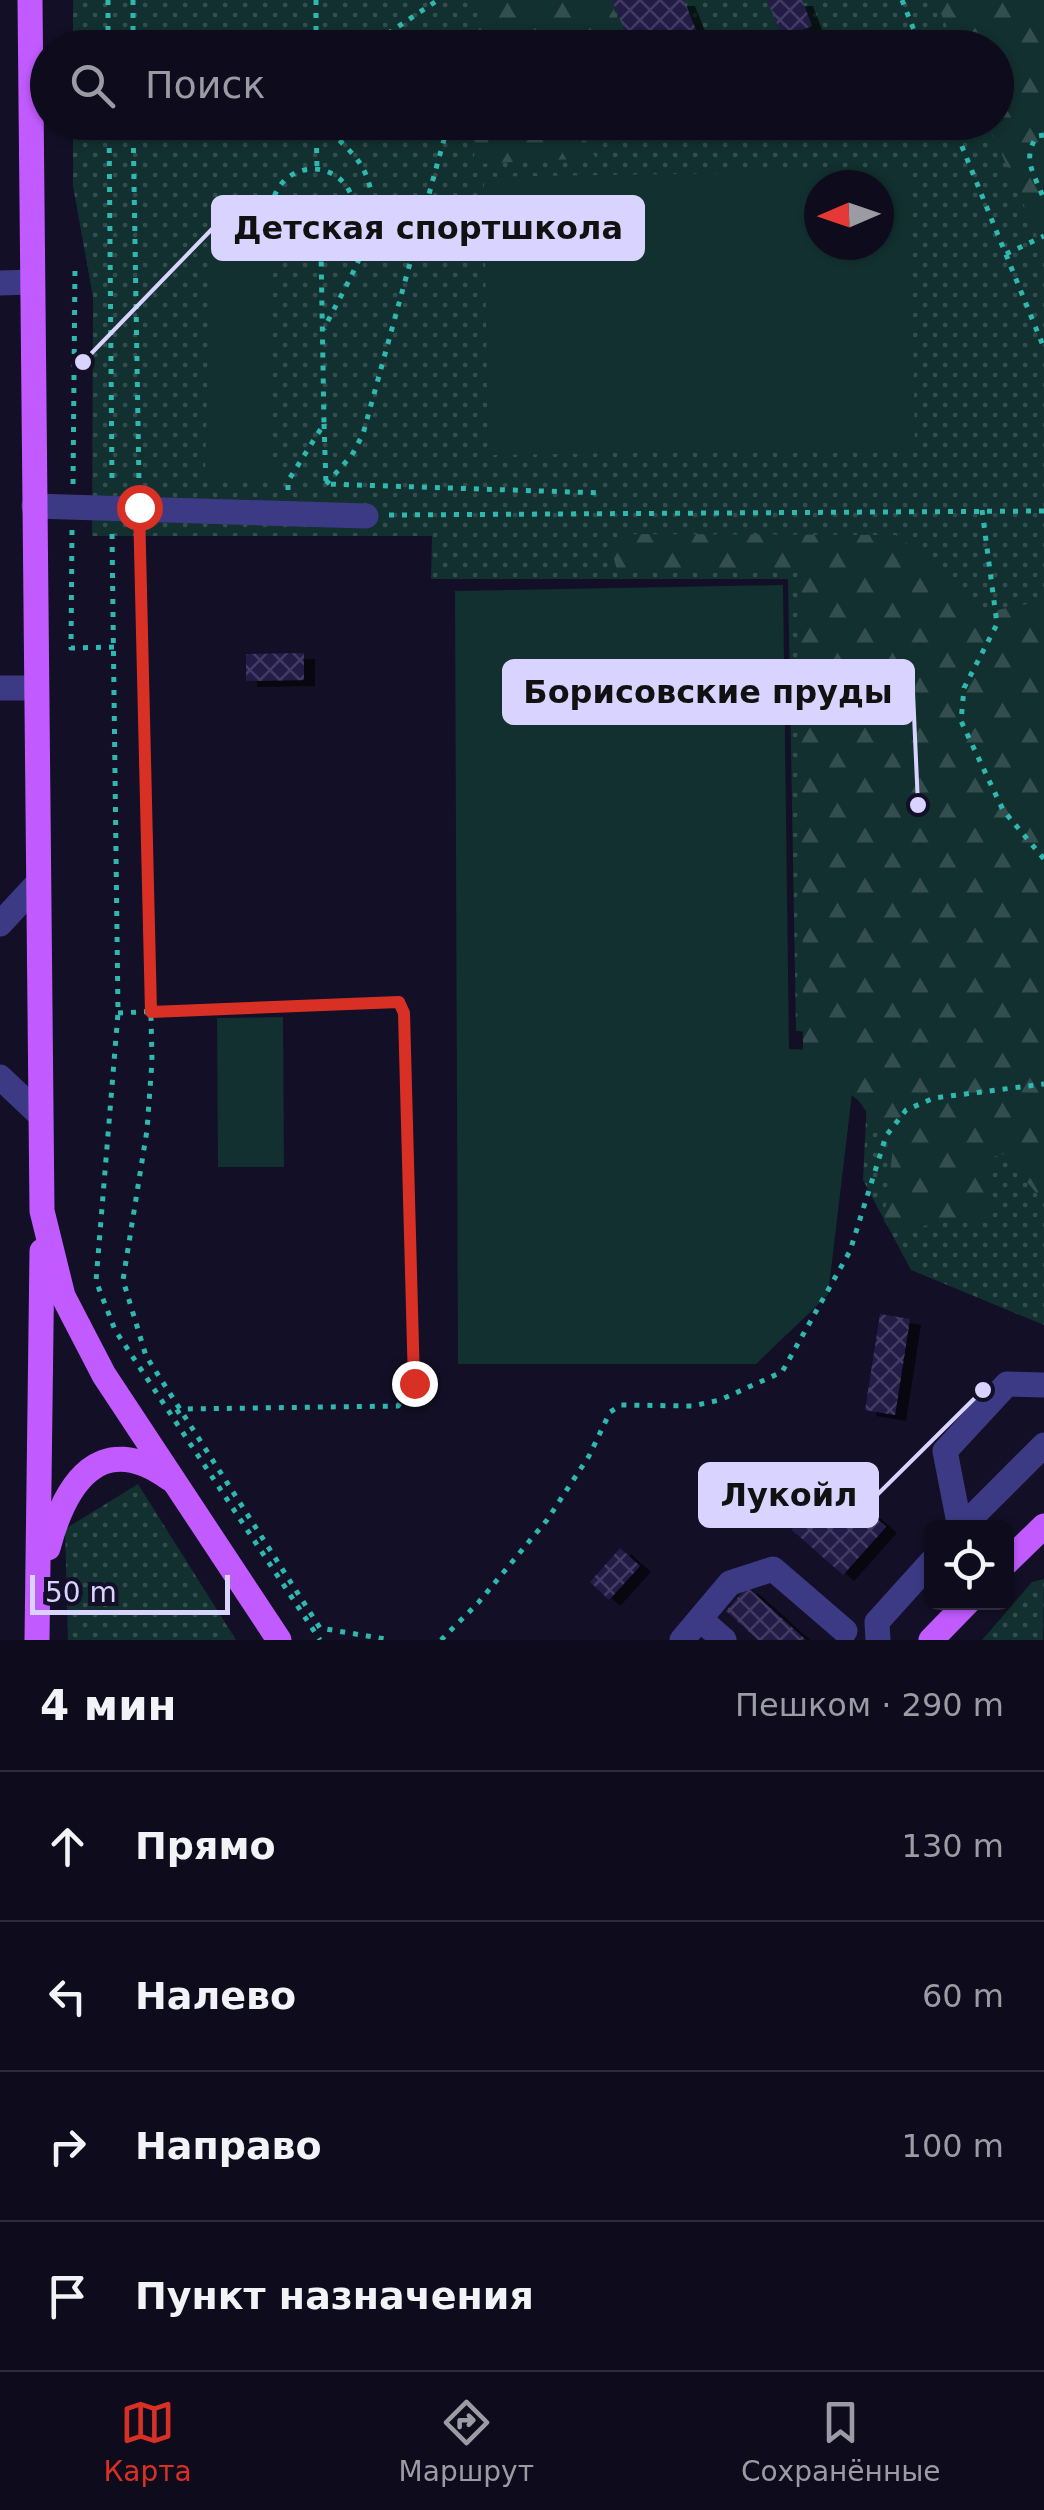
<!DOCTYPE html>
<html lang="ru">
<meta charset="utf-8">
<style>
:root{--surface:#0e0b1c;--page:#1c1929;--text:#f1f3f6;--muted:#9b9ba3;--line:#2e2b3b;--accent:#d93025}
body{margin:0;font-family:"DejaVu Sans",sans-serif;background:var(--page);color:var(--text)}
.controls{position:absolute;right:30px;bottom:30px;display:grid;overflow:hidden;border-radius:15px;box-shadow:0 2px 8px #0004}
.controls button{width:90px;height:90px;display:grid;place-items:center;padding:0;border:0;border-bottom:2px solid var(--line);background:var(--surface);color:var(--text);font:50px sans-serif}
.compass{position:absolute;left:804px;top:170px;width:90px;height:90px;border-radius:50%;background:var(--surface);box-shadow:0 2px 8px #0004;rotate:268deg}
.scale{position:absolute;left:30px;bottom:25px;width:200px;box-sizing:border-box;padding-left:10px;border:5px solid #d9d4ff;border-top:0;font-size:28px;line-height:35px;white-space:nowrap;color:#d9d4ff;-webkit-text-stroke:8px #130f26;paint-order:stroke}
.stop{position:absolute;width:30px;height:30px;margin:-22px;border:8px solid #d93025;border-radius:50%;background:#fff}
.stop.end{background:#d93025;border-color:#fff;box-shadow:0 2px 10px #0008}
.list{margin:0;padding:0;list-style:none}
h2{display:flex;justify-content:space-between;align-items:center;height:130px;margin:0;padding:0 40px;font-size:42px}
h2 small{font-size:32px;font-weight:400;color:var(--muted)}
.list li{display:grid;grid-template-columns:65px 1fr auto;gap:30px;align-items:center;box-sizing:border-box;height:150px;padding:0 40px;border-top:2px solid var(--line)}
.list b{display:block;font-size:38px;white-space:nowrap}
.list em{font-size:32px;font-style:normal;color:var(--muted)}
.icon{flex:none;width:55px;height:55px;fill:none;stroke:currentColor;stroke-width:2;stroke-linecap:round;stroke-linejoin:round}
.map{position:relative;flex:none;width:1044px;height:1640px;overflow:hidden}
.search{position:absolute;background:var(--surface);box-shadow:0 2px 8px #0004;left:30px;right:30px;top:30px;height:110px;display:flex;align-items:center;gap:25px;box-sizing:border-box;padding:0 35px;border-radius:55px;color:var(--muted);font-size:38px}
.sheet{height:730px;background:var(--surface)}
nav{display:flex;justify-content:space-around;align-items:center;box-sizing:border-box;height:140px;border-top:2px solid var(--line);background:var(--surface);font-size:28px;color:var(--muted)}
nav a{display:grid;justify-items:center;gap:5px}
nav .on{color:var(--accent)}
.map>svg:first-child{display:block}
</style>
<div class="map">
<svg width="1044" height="1640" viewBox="0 0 1044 1640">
<defs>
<pattern id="grass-dots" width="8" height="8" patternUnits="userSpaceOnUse" patternTransform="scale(2.5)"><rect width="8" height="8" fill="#12302f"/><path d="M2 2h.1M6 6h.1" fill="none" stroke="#344d4e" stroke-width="1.8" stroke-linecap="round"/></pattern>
<pattern id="forest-firs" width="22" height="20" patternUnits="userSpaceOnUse" patternTransform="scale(2.5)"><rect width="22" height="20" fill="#12302f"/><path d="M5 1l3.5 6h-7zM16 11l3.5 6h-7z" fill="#344d4e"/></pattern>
<pattern id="building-cross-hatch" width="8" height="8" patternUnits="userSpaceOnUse" patternTransform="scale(2.5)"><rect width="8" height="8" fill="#241b47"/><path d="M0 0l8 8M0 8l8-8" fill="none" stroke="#433b63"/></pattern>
<filter id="shadow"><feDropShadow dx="11" dy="6" stdDeviation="0" flood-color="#0009"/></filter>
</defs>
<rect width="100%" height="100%" fill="#130f26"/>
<!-- grass -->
<g fill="url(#grass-dots)" fill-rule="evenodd">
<path d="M73,0H1044V1325L911,1270L863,1180L870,1036L796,1031L788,579H431L432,536H92L93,297L73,186V123L996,122V48L73,47ZM819,185H879V245H819Z"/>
<path d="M138,1484L236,1640H68L65,1529Z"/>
<path d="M1044,1579L1043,1640H982L1032,1582Z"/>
</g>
<!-- forest -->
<g fill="url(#forest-firs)">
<path d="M478,0H610L629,47H477Z"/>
<path d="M935,0H1024L1030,6L1044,2V251L988,123L996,122V48L956,47Z"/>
<path d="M475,122L525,123L528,133L586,141L596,158L474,164Z"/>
<path d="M619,534L896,535L988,612L1032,603L1044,589V1202L1003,1154L993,1157L987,1216L897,1230L884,1222L893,1148L858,1100L803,1058L801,570H617L612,552Z"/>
</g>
<!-- pitch -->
<g fill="#12302f" fill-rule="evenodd">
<path d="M910,170L915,448L488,455L484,177ZM879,185V245H819V185Z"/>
<path d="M261,224L283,253L273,263L267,463L284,472L282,479L205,478L211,232Z"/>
<path d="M783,585L789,1049L857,1052L828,1295L756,1364H458L455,591Z"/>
<path d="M283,1017L284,1167H218L217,1018Z"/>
</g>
<!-- building -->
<g fill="url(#building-cross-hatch)" filter="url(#shadow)">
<path d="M612,0H684L703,48H632Z"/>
<path d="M767,0H802L812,26L783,38Z"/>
<path d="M304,653V680L246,681V654Z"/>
<path d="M880,1314L910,1319L895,1415L865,1410Z"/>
<path d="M836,1482L886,1527L843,1575L792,1530Z"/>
<path d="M620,1548L640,1566L609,1600L590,1582Z"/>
<path d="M747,1587L806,1640H758L726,1611Z"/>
</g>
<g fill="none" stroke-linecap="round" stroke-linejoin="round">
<!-- path -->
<g stroke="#2fb8b0" stroke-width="5" stroke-dasharray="5 8" stroke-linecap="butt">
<path d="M108,0V48"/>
<path d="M133,0V48"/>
<path d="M316,0V48"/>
<path d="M902,0L921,48"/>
<path d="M366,48L438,0"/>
<path d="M109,122L112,483"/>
<path d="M133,122L139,484"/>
<path d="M316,122L317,169"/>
<path d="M321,122C333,135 349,148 359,162C395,216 347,280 324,329"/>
<path d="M952,122L1044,348"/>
<path d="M1044,135L1037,136C1021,160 1035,174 1044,200"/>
<path d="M722,136L882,132L908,122"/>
<circle cx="313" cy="210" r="41"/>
<path d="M1006,254L1044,236"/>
<path d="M324,424L326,484L603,493"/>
<path d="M73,484L75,266"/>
<path d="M326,484L352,455L363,434L448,125L459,122"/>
<path d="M288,490V481L324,424L321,251"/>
<path d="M982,510L997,624L964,688L961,721L1003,810L1044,859"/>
<path d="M389,515L1044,511"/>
<path d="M72,530L71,648L115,647"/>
<path d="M112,534L118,1013L96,1281L115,1330L320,1640"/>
<path d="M140,535L152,1061L147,1130L123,1280L146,1356L320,1628L391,1640"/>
<path d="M118,1013L389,1000L399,1002L404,1013L415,1368L414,1383L398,1406L182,1409L171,1416"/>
<path d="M441,1640L478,1603L547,1520L589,1456L610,1412L621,1405L692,1406L720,1400L782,1372L850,1251L886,1136L906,1110L934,1098L1044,1084"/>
</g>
<!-- minor -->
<g stroke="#3d3a85" stroke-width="25">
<path d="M0,283L32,282"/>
<path d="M34,506L366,516"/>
<path d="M0,688H34"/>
<path d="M0,924L37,884"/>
<path d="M0,1077L39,1114"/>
<path d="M960,1528L945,1451L1007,1384L1044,1385"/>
<path d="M961,1528L1044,1445"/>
<path d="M700,1619L724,1640"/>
<path d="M682,1640L730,1583L773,1569L845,1631"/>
<path d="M878,1640L877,1622L932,1561"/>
</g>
<!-- major -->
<g stroke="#c25bff" stroke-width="25">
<path d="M30,0L42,1211L63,1296L104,1375L279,1640"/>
<path d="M48,1548C65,1484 100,1428 170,1479"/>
<path d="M1006,1563L1044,1526"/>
<path d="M37,1640L42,1251"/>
<path d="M931,1640L968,1602"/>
</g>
</g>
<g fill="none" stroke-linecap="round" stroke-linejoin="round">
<!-- route -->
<path stroke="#d93025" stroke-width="12" d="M139,507L151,1012L399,1002L404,1013L414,1383"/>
</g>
<!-- callouts -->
<path fill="none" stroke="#d9d4ff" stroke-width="4" d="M83 362L213 228M918 805L913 692M983 1390L877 1495"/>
<g fill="#d9d4ff" stroke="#130f26" stroke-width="4">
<circle cx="83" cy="362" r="10"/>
<circle cx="918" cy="805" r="10"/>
<circle cx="983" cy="1390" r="10"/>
</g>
<g fill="#d9d4ff" stroke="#d9d4ff" stroke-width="4">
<rect x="213" y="197" width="430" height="62" rx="10"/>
<rect x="504" y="661" width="409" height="62" rx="10"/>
<rect x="700" y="1464" width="177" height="62" rx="10"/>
</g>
<g font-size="32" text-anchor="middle" font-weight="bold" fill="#111">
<text x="428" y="239">Детская спортшкола</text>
<text x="708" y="703">Борисовские пруды</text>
<text x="789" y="1506">Лукойл</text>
</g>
</svg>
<div class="controls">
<button><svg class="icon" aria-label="locate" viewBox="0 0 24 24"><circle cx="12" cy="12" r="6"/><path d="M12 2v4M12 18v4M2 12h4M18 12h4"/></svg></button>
</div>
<svg class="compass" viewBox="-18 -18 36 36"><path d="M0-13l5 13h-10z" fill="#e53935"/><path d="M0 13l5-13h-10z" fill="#9b9ba3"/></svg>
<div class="scale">50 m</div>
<div class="stop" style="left:139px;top:507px"></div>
<div class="stop end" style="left:414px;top:1383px"></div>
<div class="search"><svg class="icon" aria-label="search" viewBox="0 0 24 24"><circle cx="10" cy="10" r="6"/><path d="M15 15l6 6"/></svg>Поиск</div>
</div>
<section class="sheet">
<h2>4 мин<small>Пешком · 290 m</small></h2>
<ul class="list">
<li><svg class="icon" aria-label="ahead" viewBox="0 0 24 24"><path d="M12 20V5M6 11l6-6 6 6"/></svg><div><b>Прямо</b></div><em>130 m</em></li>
<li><svg class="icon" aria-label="left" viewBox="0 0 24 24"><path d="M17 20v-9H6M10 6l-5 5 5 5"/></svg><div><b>Налево</b></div><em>60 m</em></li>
<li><svg class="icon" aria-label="right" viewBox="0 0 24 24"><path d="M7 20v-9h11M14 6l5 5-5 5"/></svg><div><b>Направо</b></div><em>100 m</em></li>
<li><svg class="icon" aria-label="arrive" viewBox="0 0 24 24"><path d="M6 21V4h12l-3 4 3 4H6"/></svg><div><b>Пункт назначения</b></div></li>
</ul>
</section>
<nav>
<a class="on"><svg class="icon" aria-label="map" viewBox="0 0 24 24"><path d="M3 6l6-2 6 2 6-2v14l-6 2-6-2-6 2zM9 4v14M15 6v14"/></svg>Карта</a>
<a><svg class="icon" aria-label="directions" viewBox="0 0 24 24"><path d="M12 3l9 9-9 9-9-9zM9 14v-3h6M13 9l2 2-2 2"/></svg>Маршрут</a>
<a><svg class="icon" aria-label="saved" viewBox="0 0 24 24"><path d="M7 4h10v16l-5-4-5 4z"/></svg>Сохранённые</a>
</nav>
